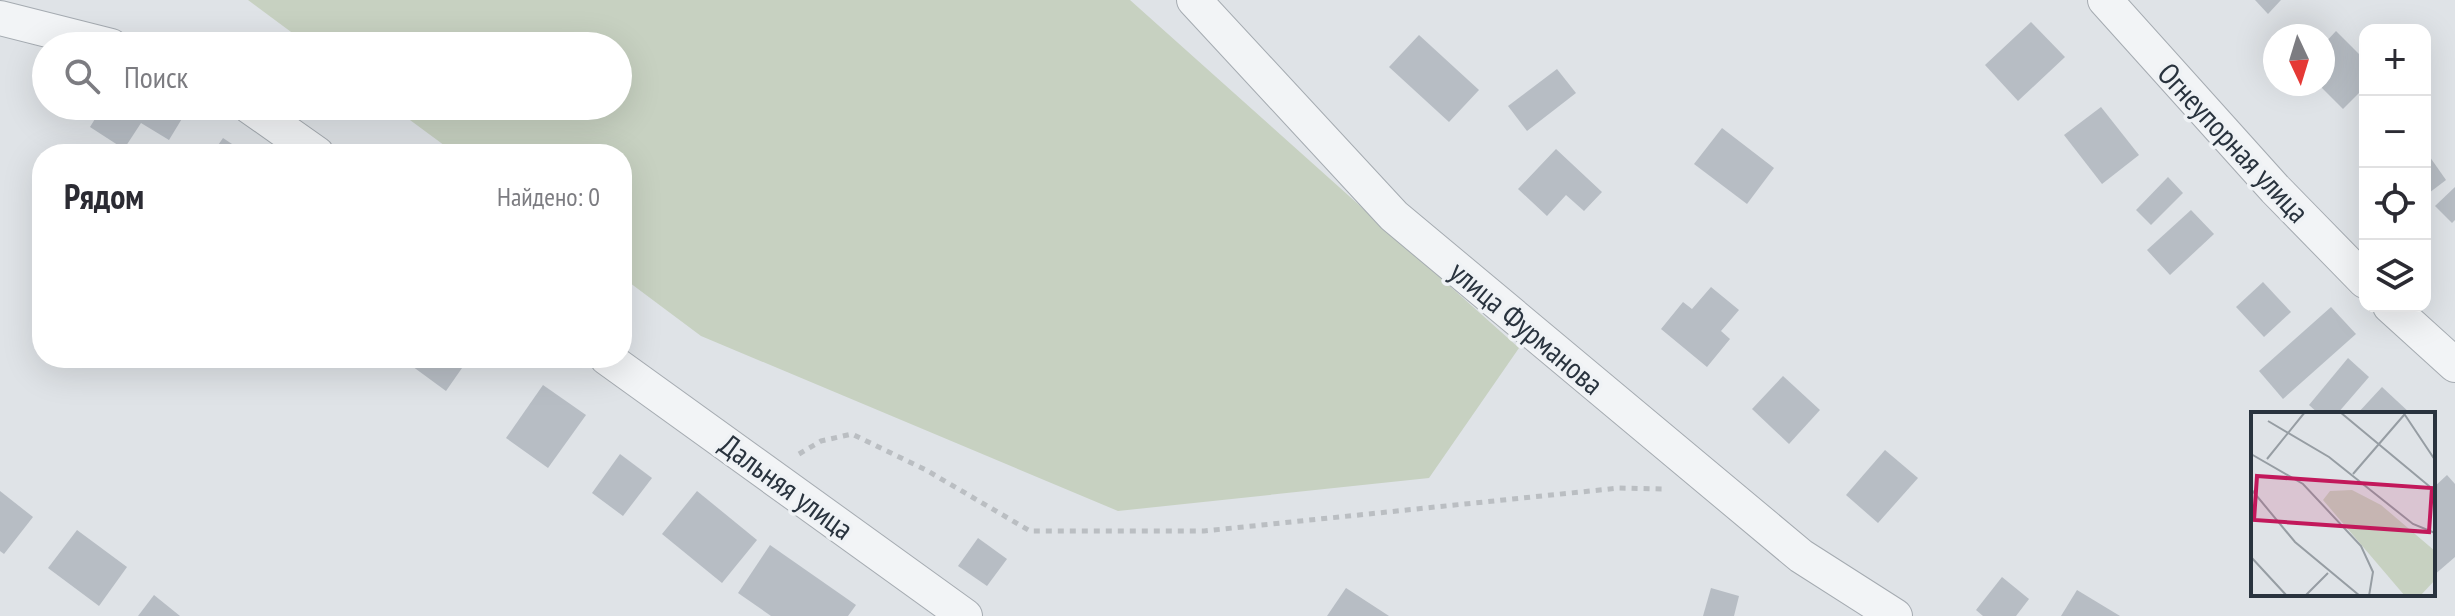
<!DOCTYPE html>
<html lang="ru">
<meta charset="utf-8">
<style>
:root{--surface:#fff;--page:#f7f7f7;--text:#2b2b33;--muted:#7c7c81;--line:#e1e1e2}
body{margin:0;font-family:"PT Sans Narrow",sans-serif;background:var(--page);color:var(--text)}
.controls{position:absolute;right:24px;top:24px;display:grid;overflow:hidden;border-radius:16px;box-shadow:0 8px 32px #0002}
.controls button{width:72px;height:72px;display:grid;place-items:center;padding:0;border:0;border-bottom:2px solid var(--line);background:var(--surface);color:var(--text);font:40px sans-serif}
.compass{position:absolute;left:2263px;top:24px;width:72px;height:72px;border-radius:50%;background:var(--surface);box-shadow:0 8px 32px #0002;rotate:176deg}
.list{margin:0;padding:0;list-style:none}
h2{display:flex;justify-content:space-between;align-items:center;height:104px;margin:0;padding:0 32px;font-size:34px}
h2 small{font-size:26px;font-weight:400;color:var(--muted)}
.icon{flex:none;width:44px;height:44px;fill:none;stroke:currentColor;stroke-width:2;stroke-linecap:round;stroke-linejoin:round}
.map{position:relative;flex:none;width:2455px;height:616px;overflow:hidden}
.search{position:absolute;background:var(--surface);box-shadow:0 8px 32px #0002;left:32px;top:32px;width:600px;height:88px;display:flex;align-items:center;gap:20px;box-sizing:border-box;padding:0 28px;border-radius:44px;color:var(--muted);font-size:30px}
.panel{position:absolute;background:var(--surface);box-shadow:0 8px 32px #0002;left:32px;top:144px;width:600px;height:224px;border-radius:32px}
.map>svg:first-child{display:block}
</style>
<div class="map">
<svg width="2455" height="616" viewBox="0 0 2455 616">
<rect width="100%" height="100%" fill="#dfe3e7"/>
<!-- green -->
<path fill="#c7d1c1" d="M248,0H1130L1519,348L1429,478L1118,511L701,336L622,277V154H456L391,106H618V46H310Z"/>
<!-- building -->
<g fill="#b7bdc4">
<path d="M2255,0H2281L2268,14Z"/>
<path d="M2031,22L2065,57L2018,101L1985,65Z"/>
<path d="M2336,31L2365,60V87L2343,109L2318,84H2323V45Z"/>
<path d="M1419,35L1479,90L1449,122L1389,67Z"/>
<path d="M1557,69L1576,93L1527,131L1508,106Z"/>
<path d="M103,106H176L186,112L169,140L141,123L124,149L90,127Z"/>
<path d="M2101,107L2139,155L2102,184L2064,135Z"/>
<path d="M1722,128L1774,168L1747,204L1694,164Z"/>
<path d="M223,138L247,154H212Z"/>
<path d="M1556,149L1602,192L1584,211L1566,195L1547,216L1518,189Z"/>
<path d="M2425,150L2446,180L2425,196Z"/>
<path d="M2168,177L2183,193L2151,225L2136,210Z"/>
<path d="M2455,187V220L2452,223L2435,206Z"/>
<path d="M2191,210L2214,234L2170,275L2147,250Z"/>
<path d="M2263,282L2291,312L2264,337L2236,307Z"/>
<path d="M1711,287L1739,310L1721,331L1730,339L1707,367L1661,329L1683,302L1692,309Z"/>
<path d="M2331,307L2356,334L2283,399L2259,371Z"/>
<path d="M401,358H469L446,391Z"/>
<path d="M2348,358L2369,377L2337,414H2319L2309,405Z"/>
<path d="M1783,376L1820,410L1789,444L1752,409Z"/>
<path d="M543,385L586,415L548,468L506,438Z"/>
<path d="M2382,387L2411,414H2357Z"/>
<path d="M1885,450L1918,478L1878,523L1846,495Z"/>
<path d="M620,454L652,478L623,516L592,493Z"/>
<path d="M2447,475L2455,484V557L2433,576V488Z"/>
<path d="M0,491L33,517L4,554L0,551Z"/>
<path d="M697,491L757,540L722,583L662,534Z"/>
<path d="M77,530L127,567L99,606L48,568Z"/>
<path d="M978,538L1007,559L987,586L958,566Z"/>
<path d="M770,545L856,605L848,616H771L738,593Z"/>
<path d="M2002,577L2029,599L2016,616H1983L1976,610Z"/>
<path d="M1346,588L1389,616H1327Z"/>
<path d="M1711,588L1739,596L1734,616H1703Z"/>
<path d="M2077,590L2120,616H2061Z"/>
<path d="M154,595L180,616H138Z"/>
</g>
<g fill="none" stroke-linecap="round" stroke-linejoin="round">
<defs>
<g id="street">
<path d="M1194,0L1394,216L1801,556L1895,616"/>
<path d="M2105,0L2275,189L2365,281"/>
<path d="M0,18L111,46"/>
<path d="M249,106L317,154"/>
<path d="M2390,306L2455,365"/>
<path d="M607,358L965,616"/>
</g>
</defs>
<!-- street casing -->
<use href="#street" stroke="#a5abb1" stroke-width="36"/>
<!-- path -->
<path stroke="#babec2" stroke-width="5" stroke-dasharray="6 6" stroke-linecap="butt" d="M799,454L821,441L852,434L926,470L1030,531H1204L1619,488L1665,489"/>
<!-- street -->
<use href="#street" stroke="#f2f4f6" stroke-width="34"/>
</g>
<g text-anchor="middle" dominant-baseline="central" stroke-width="7" stroke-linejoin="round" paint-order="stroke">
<!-- street labels -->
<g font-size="30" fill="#29333e" stroke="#eff2f5">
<text transform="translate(2234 142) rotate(47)">Огнеупорная улица</text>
<text transform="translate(1527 327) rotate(40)">улица Фурманова</text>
<text transform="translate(787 486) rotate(36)">Дальняя улица</text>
</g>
</g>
<!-- overview -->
<g transform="translate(2251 412)">
<rect width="184" height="184" fill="#dfe3e7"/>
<path d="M101,78L130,93L184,139V168L169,184H154L72,88L79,79Z" fill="#c7d1c1"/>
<path fill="none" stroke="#969da3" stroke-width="2" d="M89,0L184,79M152,0L184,48M17,9L78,45L162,112L184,121M0,42L52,72L110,134L122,160L118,184M16,47L54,0M102,62L153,3M0,77L44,130L109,184M0,145L36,184M54,184L77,161"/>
<path fill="#c2185b" fill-opacity="0.15" stroke="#c2185b" stroke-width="4" d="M6,64L181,76L178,120L3,108Z"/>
<rect width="184" height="184" fill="none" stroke="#29333e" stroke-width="4"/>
</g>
</svg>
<div class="controls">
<button>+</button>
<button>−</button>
<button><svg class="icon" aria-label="locate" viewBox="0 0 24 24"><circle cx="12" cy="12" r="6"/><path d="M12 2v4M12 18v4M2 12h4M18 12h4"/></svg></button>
<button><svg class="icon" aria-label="layers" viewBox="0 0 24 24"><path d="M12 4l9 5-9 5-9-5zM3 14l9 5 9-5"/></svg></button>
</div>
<svg class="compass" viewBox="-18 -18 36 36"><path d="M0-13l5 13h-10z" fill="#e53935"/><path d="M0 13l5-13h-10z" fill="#7c7c81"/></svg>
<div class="search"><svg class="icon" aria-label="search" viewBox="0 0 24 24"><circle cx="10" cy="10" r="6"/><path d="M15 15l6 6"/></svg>Поиск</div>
<section class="panel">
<h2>Рядом<small>Найдено: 0</small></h2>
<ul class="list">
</ul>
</section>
</div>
